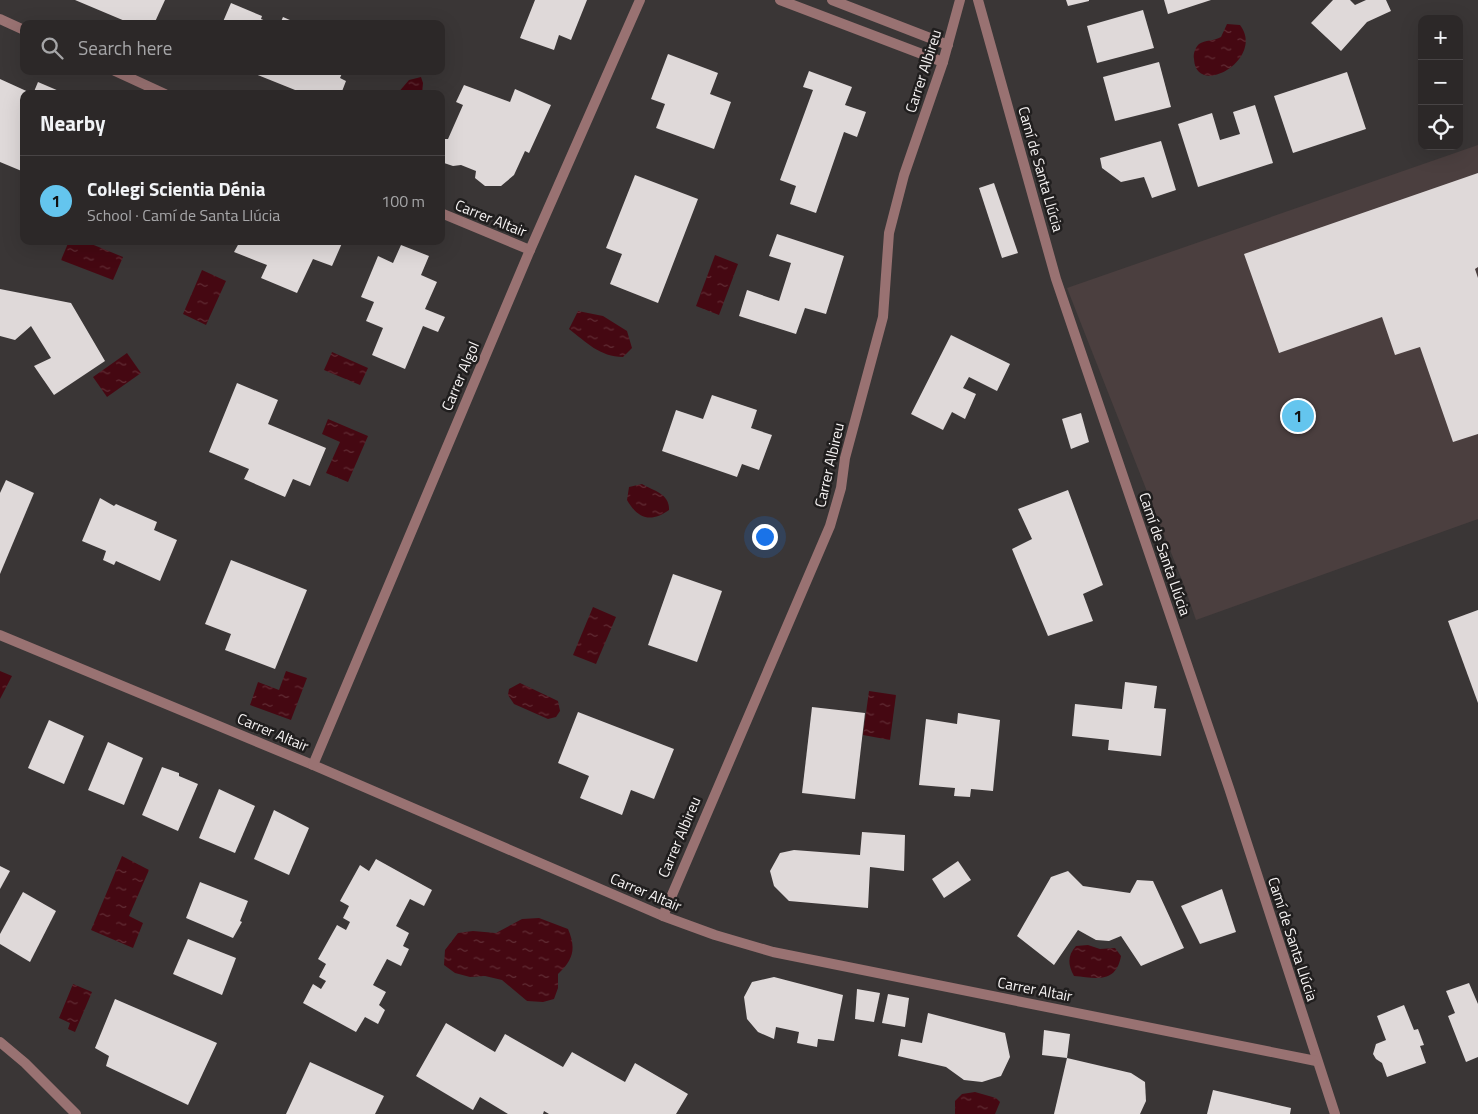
<!DOCTYPE html>
<meta charset="utf-8">
<style>
:root{--surface:#2c2828;--page:#383434;--text:#f1f3f6;--muted:#a6a6a8;--line:#484445;--accent:#64c5ee}
body{margin:0;font-family:"Titillium Web",sans-serif;background:var(--page);color:var(--text)}
.controls{position:absolute;right:15px;top:15px;display:grid;overflow:hidden;border-radius:10px;box-shadow:0 5px 20px #0002}
.controls button{width:45px;height:45px;display:grid;place-items:center;padding:0;border:0;border-bottom:1px solid var(--line);background:var(--surface);color:var(--text);font:25px sans-serif}
.you{position:absolute;left:764px;top:536px;width:18px;height:18px;margin:-12px;border:4px solid #fff;border-radius:50%;background:#1a73e8;box-shadow:0 0 0 8px #1a73e833}
.badge{display:grid;place-items:center;width:32px;height:32px;border-radius:50%;background:var(--accent);color:#111;font-size:16px;font-weight:700}
.pin{position:absolute;translate:-50% -50%;border:2px solid #fff;box-shadow:0 1px 5px #0006}
.list{margin:0;padding:0;list-style:none}
h2{display:flex;justify-content:space-between;align-items:center;height:65px;margin:0;padding:0 20px;font-size:21px}
h2 small{font-size:16px;font-weight:400;color:var(--muted)}
.list li{display:grid;grid-template-columns:32px 1fr auto;gap:15px;align-items:center;box-sizing:border-box;height:90px;padding:0 20px;border-top:1px solid var(--line)}
.list b{display:block;font-size:19px;white-space:nowrap}
.list p{margin:0;font-size:16px;white-space:nowrap;color:var(--muted)}
.list em{font-size:16px;font-style:normal;color:var(--muted)}
.icon{flex:none;width:28px;height:28px;fill:none;stroke:currentColor;stroke-width:2;stroke-linecap:round;stroke-linejoin:round}
.map{position:relative;flex:none;width:1478px;height:1114px;overflow:hidden}
.search{position:absolute;background:var(--surface);box-shadow:0 5px 20px #0002;left:20px;top:20px;width:425px;height:55px;display:flex;align-items:center;gap:12px;box-sizing:border-box;padding:0 18px;border-radius:10px;color:var(--muted);font-size:19px}
.panel{position:absolute;background:var(--surface);box-shadow:0 5px 20px #0002;left:20px;top:90px;width:425px;height:155px;border-radius:10px}
.map>svg:first-child{display:block}
</style>
<div class="map">
<svg width="1478" height="1114" viewBox="0 0 1478 1114">
<defs>
<pattern id="water-ripples" width="26" height="14" patternUnits="userSpaceOnUse" patternTransform="scale(1.25)"><rect width="26" height="14" fill="#450812"/><path d="M2 4q2-2 4 0t4 0M15 11q2-2 4 0t4 0" fill="none" stroke="#612d35"/></pattern>
</defs>
<rect width="100%" height="100%" fill="#3a3636"/>
<!-- built -->
<path fill="#4b3f3f" d="M1478,145V519L1196,620L1185,588L1067,288Z"/>
<!-- water -->
<g fill="url(#water-ripples)">
<path d="M1227,24L1240,25C1266,59 1196,99 1194,59C1193,54 1195,48 1199,44C1205,40 1214,41 1221,37Z"/>
<path d="M421,77L423,83L422,94H397L409,80Z"/>
<path d="M69,241H84L123,257L113,280L61,260Z"/>
<path d="M715,255L738,264L719,315L696,306Z"/>
<path d="M202,270L226,281L206,325L183,314Z"/>
<path d="M578,311L603,316L627,331L632,348L623,357C600,357 586,342 569,329Z"/>
<path d="M332,352L368,368L360,385L324,370Z"/>
<path d="M127,353L141,373L107,397L93,377Z"/>
<path d="M328,419L368,436L348,482L326,473L340,442L322,434Z"/>
<path d="M642,484C654,491 670,494 669,510C651,523 638,519 627,500L629,487Z"/>
<path d="M593,607L616,617L596,664L573,655Z"/>
<path d="M0,671L12,676L0,699Z"/>
<path d="M286,671L307,678L291,720L250,705L258,682L279,690Z"/>
<path d="M520,683L558,701L560,711L556,717L548,719L514,704L508,695L509,689Z"/>
<path d="M869,691L896,695L890,740L863,735Z"/>
<path d="M122,856L149,870L129,916L143,923L133,948L91,930Z"/>
<path d="M539,918L568,929C576,948 574,959 558,974V988L554,999L543,1002L527,1001L502,980L485,976L470,977L455,973L444,965L445,950L458,933L473,931L496,933L522,919Z"/>
<path d="M1088,945L1100,949L1115,948L1121,956C1116,984 1096,978 1074,976C1068,965 1067,956 1076,946Z"/>
<path d="M73,984L92,992L75,1032L68,1029L70,1023L59,1018Z"/>
<path d="M975,1092L996,1098L1000,1102L995,1114H955V1101L962,1094Z"/>
</g>
<!-- building -->
<g fill="#dfd9d9">
<path d="M75,0H165L154,24H132Z"/>
<path d="M535,0H587L571,40L559,35L554,50L520,38Z"/>
<path d="M1066,0H1089V1L1068,6Z"/>
<path d="M1164,0H1211L1168,14Z"/>
<path d="M1333,0H1350L1355,5L1366,0H1386L1391,11L1367,22L1341,51L1311,23Z"/>
<path d="M231,3L262,16L261,19L273,24H222Z"/>
<path d="M1143,10L1154,48L1097,63L1087,26Z"/>
<path d="M283,17L299,24H280Z"/>
<path d="M668,54L718,73L710,94L731,102L714,149L656,128L665,104L651,99Z"/>
<path d="M1159,62L1171,107L1115,121L1103,77Z"/>
<path d="M248,71H343L340,78L346,81L341,94H305Z"/>
<path d="M809,71L852,87L845,105L866,112L857,137L844,132L816,213L790,204L796,186L780,180L813,90L803,87Z"/>
<path d="M1347,72L1366,129L1293,153L1274,96Z"/>
<path d="M0,79L33,94H24V172L0,162Z"/>
<path d="M38,82L66,94H33Z"/>
<path d="M464,85L510,102L515,89L551,105L529,153L525,151L514,175L501,186H485L475,178L476,171L461,165L453,166L441,162V139H448L463,105L456,102Z"/>
<path d="M1255,105L1273,163L1198,187L1178,124L1212,113L1220,140L1240,134L1233,112Z"/>
<path d="M1161,141L1176,190L1152,198L1144,177L1121,182L1102,168L1100,158Z"/>
<path d="M1478,173V267L1475,269L1478,278V434L1453,442L1420,347L1395,355L1382,317L1279,353L1244,254Z"/>
<path d="M635,175L698,199L658,303L610,284L622,254L606,248Z"/>
<path d="M994,183L1018,253L1002,258L979,188Z"/>
<path d="M777,234L844,256L826,314L805,308L796,334L739,316L747,290L779,301L791,263L769,256Z"/>
<path d="M236,241H343L332,266L313,259L297,293L261,278L267,265L234,252L239,243Z"/>
<path d="M401,245L429,256L421,275L437,282L425,309L445,317L438,332L423,326L405,369L372,355L383,328L366,321L374,302L361,297L378,256L393,263Z"/>
<path d="M0,289L71,303L105,361L54,395L34,366L51,358L31,326L15,340L0,336Z"/>
<path d="M951,335L1010,364L997,391L969,377L963,388L976,394L965,419L952,412L943,430L911,414Z"/>
<path d="M237,383L278,400L268,424L326,448L310,486L293,479L285,497L244,479L249,469L209,452Z"/>
<path d="M712,395L757,410L751,428L772,435L759,470L742,464L737,477L662,451L676,410L703,419Z"/>
<path d="M1081,413L1089,442L1071,449L1062,419Z"/>
<path d="M6,480L34,493L0,574V493Z"/>
<path d="M1068,490L1103,585L1083,594L1093,621L1048,636L1012,549L1032,539L1018,509Z"/>
<path d="M100,498L114,506L116,504L157,522L154,530L177,540L160,581L116,561L114,565L103,560L106,551L82,541Z"/>
<path d="M231,560L307,590L275,669L225,650L231,634L205,624Z"/>
<path d="M673,574L722,591L697,662L648,645Z"/>
<path d="M1478,610V703L1448,621Z"/>
<path d="M1125,682L1157,686L1154,708L1166,709L1161,756L1108,750L1109,740L1072,736L1075,704L1122,709Z"/>
<path d="M812,707L865,713L855,799L802,793Z"/>
<path d="M578,712L674,749L654,799L631,790L622,815L580,798L589,776L558,763Z"/>
<path d="M958,713L1000,720L993,791L971,789L970,797L954,796L955,788L919,785L926,719L957,724Z"/>
<path d="M49,720L84,736L64,784L28,768Z"/>
<path d="M108,742L143,758L124,805L88,790Z"/>
<path d="M162,767L179,773V776L198,784L178,831L142,815Z"/>
<path d="M219,789L255,806L235,853L199,838Z"/>
<path d="M274,810L309,828L289,875L254,859Z"/>
<path d="M862,832L905,835L904,871L870,867L868,908L789,901L774,886L770,871L780,853L794,850L860,855Z"/>
<path d="M376,859L432,890L424,906L410,899L396,926L409,933L403,946L409,949L401,966L387,959L373,985L386,992L379,1005L385,1010L378,1024L365,1017L356,1032L303,1003L313,984L321,989L326,981L319,977L326,964L318,959L337,925L346,930L350,922L343,918L349,906L340,901L360,865L369,871Z"/>
<path d="M958,861L971,880L944,898L932,879Z"/>
<path d="M0,866L10,871L0,889Z"/>
<path d="M1068,871L1083,886L1130,893L1137,880L1153,881L1184,948L1141,966L1121,936L1109,941L1096,940L1078,930L1054,965L1017,936L1051,877Z"/>
<path d="M200,882L248,901L240,921L242,922L233,938L186,918Z"/>
<path d="M1222,889L1236,932L1200,944L1181,906Z"/>
<path d="M23,892L56,911L30,962L0,944V934Z"/>
<path d="M188,939L236,958L222,995L173,974Z"/>
<path d="M774,977L843,995L834,1041L818,1039L817,1047L797,1043L799,1032L776,1027L774,1039L758,1032L747,1019L744,997L752,982Z"/>
<path d="M1469,983L1478,1004V1057L1466,1062L1448,1016L1455,1013L1446,991Z"/>
<path d="M857,989L880,993L874,1022L855,1019Z"/>
<path d="M888,994L909,998L905,1027L882,1023Z"/>
<path d="M115,999L217,1043L188,1105L106,1066L109,1056L95,1048Z"/>
<path d="M1404,1005L1414,1030L1418,1029L1424,1045L1420,1046L1426,1063L1387,1077L1382,1063L1376,1059L1373,1054L1376,1044L1386,1040L1377,1016Z"/>
<path d="M928,1013L1005,1033L1010,1057L1001,1076L982,1082L964,1080L946,1067L898,1056L901,1039L922,1043Z"/>
<path d="M446,1023L495,1052L505,1034L563,1067L572,1052L625,1082L635,1063L688,1094L676,1114H549L544,1111L543,1114H508L480,1097L473,1110L416,1076Z"/>
<path d="M1044,1030L1070,1034L1067,1058L1042,1055Z"/>
<path d="M1067,1058L1131,1073L1145,1082L1146,1101L1140,1114H1054Z"/>
<path d="M310,1062L384,1096L375,1114H286Z"/>
<path d="M1213,1090L1291,1108L1290,1114H1207Z"/>
</g>
<g fill="none" stroke-linecap="round" stroke-linejoin="round">
<!-- street -->
<g stroke="#997272" stroke-width="10">
<path d="M780,0L943,62"/>
<path d="M832,0L948,45"/>
<path d="M978,0L1056,279L1229,788L1335,1114"/>
<path d="M0,19L24,30"/>
<path d="M115,71L165,94"/>
<path d="M441,213L530,250"/>
<path d="M0,635L313,765L663,916L715,935L773,952L1316,1061"/>
<path d="M313,765L530,250L640,0"/>
<path d="M663,916L830,526L841,488L845,458L883,317L889,233L904,175L943,62L960,0"/>
<path d="M0,1042L25,1063L76,1114"/>
</g>
</g>
<g text-anchor="middle" dominant-baseline="central" stroke-width="5" stroke-linejoin="round" paint-order="stroke">
<!-- street labels -->
<g font-size="15" fill="#f7f4f4" stroke="#201e1e">
<text transform="translate(923 71) rotate(-72)">Carrer Albireu</text>
<text transform="translate(1041 169) rotate(74)">Camí de Santa Llúcia</text>
<text transform="translate(491 218) rotate(22)">Carrer Altair</text>
<text transform="translate(460 376) rotate(-67)">Carrer Algol</text>
<text transform="translate(829 465) rotate(-77)">Carrer Albireu</text>
<text transform="translate(1165 554) rotate(71)">Camí de Santa Llúcia</text>
<text transform="translate(273 732) rotate(23)">Carrer Altair</text>
<text transform="translate(679 837) rotate(-67)">Carrer Albireu</text>
<text transform="translate(646 892) rotate(23)">Carrer Altair</text>
<text transform="translate(1293 939) rotate(72)">Camí de Santa Llúcia</text>
<text transform="translate(1035 989) rotate(11)">Carrer Altair</text>
</g>
</g>
</svg>
<div class="controls">
<button>+</button>
<button>−</button>
<button><svg class="icon" aria-label="locate" viewBox="0 0 24 24"><circle cx="12" cy="12" r="6"/><path d="M12 2v4M12 18v4M2 12h4M18 12h4"/></svg></button>
</div>
<div class="you"></div>
<div class="pin badge" style="left:1298px;top:416px">1</div>
<div class="search"><svg class="icon" aria-label="search" viewBox="0 0 24 24"><circle cx="10" cy="10" r="6"/><path d="M15 15l6 6"/></svg>Search here</div>
<section class="panel">
<h2>Nearby<small></small></h2>
<ul class="list">
<li><span class="badge">1</span><div><b>Col·legi Scientia Dénia</b><p>School · Camí de Santa Llúcia</p></div><em>100 m</em></li>
</ul>
</section>
</div>
